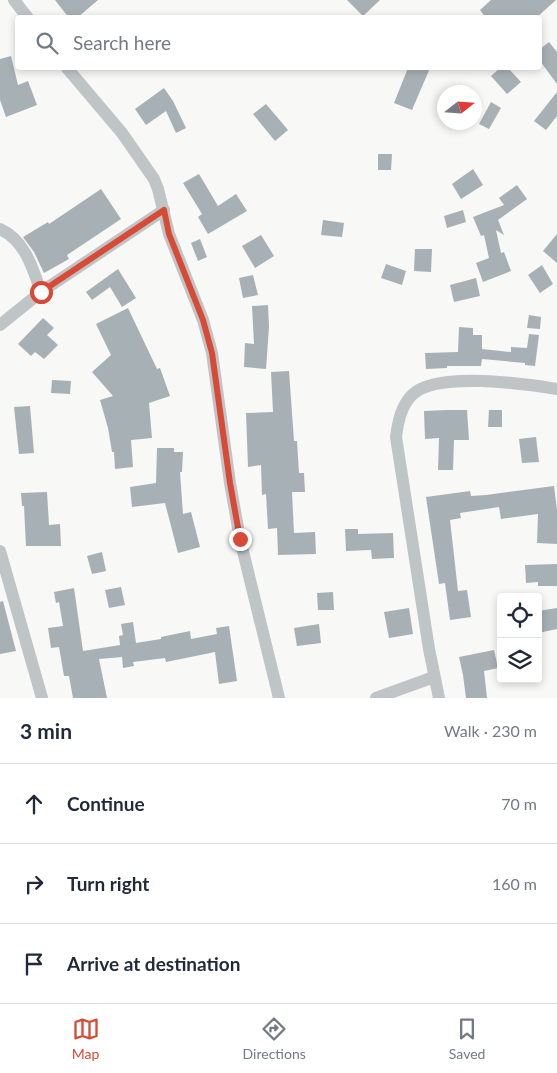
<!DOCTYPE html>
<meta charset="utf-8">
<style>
:root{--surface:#fff;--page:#f6f6f7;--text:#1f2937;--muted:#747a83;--line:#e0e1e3;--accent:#d84a35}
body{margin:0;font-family:Lato,sans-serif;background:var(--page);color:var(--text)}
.controls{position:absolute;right:15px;bottom:15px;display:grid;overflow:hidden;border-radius:5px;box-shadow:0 2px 8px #0003}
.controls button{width:45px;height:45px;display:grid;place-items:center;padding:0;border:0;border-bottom:1px solid var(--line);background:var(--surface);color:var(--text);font:25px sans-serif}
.compass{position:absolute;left:437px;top:85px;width:45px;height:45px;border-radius:50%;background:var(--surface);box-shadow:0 2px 8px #0003;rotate:73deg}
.stop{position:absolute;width:15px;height:15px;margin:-11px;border:4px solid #d84a35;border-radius:50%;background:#fff}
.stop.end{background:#d84a35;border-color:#fff;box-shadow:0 1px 5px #0008}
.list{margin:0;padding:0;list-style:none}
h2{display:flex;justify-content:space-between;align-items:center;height:65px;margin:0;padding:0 20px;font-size:21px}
h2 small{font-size:16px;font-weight:400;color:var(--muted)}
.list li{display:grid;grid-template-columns:32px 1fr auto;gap:15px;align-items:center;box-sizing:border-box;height:80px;padding:0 20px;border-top:1px solid var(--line)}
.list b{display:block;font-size:19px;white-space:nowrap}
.list em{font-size:16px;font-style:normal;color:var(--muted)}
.icon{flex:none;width:28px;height:28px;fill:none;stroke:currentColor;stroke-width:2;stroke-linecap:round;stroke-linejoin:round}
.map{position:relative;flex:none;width:557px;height:698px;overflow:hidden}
.search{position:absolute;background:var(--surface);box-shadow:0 2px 8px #0003;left:15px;right:15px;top:15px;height:55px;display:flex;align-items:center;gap:12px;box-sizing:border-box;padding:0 18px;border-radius:5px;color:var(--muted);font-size:19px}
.sheet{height:305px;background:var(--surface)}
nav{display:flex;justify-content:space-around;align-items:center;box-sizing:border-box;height:70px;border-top:1px solid var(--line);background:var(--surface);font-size:14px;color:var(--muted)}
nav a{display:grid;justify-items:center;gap:2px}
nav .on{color:var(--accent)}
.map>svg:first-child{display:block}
</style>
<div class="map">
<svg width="557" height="698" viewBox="0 0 557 698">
<rect width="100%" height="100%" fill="#f8f8f6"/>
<!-- building -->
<g fill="#a7b0b5">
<path d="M55,0H98L77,18H69Z"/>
<path d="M347,0H380L363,16Z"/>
<path d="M491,0H556L536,18H486L480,10Z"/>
<path d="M549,42L557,52V84L540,61V49Z"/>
<path d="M11,56L18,85L28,81L37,105L6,117L0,100V59Z"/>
<path d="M408,68H430L412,110L394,103Z"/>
<path d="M500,68H508L521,82L507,94L491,76Z"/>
<path d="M164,88L173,101L186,128L176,133L166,111L146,125L135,109Z"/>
<path d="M557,92V116L546,130L534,121Z"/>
<path d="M491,102L501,108L489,129L479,124Z"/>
<path d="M266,104L288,130L275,141L253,114Z"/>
<path d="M378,154H392L391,170H378Z"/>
<path d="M473,169L483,185L461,199L452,184Z"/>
<path d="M199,174L218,206L236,194L247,211L208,234L198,217L202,214L183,183Z"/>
<path d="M517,185L527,199L498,220L504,235L496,230L501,253L504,252L511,271L483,282L476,263L489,258L484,235L481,236L473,217L504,205L499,198Z"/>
<path d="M101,189L121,219L67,255L69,259L44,273L34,252L23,237L48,222L49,224Z"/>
<path d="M463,210L466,222L447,228L444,216Z"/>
<path d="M323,220L344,223L342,237L321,235Z"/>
<path d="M557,234V263L543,251Z"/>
<path d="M261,235L274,256L255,268L242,246Z"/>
<path d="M200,239L207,257L198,261L191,243Z"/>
<path d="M415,249H432L431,272L414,271Z"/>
<path d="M386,264L406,271L402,285L381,278Z"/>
<path d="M542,265L553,284L540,293L528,275Z"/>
<path d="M118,269L136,298L122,307L110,287L92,300L86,292Z"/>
<path d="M253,275L258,295L243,298L239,278Z"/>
<path d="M476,278L480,296L454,302L450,285Z"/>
<path d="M268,305L269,327L266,369L244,367L245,343L254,344L252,306Z"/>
<path d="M128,308L157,369L160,368L170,396L149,403L152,438L131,440L133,467L115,469L114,452H112L108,428L100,400L113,396L92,372L111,355L96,324Z"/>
<path d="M529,315L541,317L540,329L527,328Z"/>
<path d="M43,318L54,328L47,335L58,345L44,359L35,352L31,356L18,344Z"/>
<path d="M459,327L473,328V335H482V349L511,352V347L527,348L529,334L539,335L535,366L525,365V363L482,359L481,366H447V368L426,369L425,353L458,352Z"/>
<path d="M289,371L294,441H297L299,473H304L305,492H292L294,533L315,532L316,554L278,555L277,528L268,529L266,494L262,495L261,465L248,467L246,413L273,412L271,372Z"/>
<path d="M52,380L71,381L70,394L51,393Z"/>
<path d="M30,406L34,453L19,454L14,407Z"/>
<path d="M446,410H467L469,440H454L453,470H438L439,438L425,439L424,411Z"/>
<path d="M489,410H502V427H488Z"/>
<path d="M536,437L539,462L522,463L519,439Z"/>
<path d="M157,448H174V452H183L182,472H180L183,514L191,512L200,547L178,553L165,503L132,507L130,487L156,483Z"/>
<path d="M554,486L557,510V544L537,543L538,514L501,519L499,507L460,513L461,518L450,520L458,591L467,590L471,617L450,620L445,583L439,584L426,497L470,491L471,496L486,495Z"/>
<path d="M47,492L49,525L60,524L61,546H26L24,506H22L21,493Z"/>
<path d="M345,529H358V534L393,533L394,558L372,559L371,550L346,551Z"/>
<path d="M102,552L106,571L92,574L87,556Z"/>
<path d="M557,564V586H538V582L526,583L525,565Z"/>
<path d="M121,587L125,605L109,608L105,590Z"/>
<path d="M74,588L83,651L120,645L119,636L123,635L121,624L133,622L136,643L161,639V637L190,631L191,639L217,634L216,628L229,626L237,681L219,684L215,652L166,662L165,658L133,662L134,666L123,668L122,657L99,659L107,698H73L69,676H64L59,647L51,648L48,628L63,626L59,602L56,603L54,592Z"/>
<path d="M333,592L334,610H318L317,593Z"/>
<path d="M3,601L16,651L0,654V602Z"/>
<path d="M409,608L413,634L389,638L384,612Z"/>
<path d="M557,608V629L538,633V611Z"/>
<path d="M319,624L321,643L297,646L294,628Z"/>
<path d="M494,650L498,668L484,671L487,698H466L463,675L459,657Z"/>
</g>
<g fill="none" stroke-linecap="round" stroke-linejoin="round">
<!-- minor -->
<g stroke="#bfc4c7" stroke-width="12">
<path d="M14,0L28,18"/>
<path d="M67,68L122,133L154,179L158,189L169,234L203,320L212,353L230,483L240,539L279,698"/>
<path d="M0,229C25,240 33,269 41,292"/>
<path d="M0,325L41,292L164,210"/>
<path d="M0,551L42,698"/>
<path d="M376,698L434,677"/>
<path d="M439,698L429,649L396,437C398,422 401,406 412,395C436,371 526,384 557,389"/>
</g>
</g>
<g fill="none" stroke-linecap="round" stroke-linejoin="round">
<!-- route -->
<path stroke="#d84a35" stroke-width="6" d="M41,292L164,210L169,234L203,320L212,353L230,483L240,539"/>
</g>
</svg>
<div class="controls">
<button><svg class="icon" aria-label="locate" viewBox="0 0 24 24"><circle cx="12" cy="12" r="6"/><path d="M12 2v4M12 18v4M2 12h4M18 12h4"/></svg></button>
<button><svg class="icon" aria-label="layers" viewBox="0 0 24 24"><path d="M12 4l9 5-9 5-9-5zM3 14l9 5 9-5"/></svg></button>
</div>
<svg class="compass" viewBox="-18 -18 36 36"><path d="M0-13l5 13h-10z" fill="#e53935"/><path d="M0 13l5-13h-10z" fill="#747a83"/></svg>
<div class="stop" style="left:41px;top:292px"></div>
<div class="stop end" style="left:240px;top:539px"></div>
<div class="search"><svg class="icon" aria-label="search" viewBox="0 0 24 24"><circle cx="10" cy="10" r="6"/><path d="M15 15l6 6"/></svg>Search here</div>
</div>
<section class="sheet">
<h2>3 min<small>Walk · 230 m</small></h2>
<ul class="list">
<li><svg class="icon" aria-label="ahead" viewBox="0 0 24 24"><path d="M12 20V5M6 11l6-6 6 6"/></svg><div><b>Continue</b></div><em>70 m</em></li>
<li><svg class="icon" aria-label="right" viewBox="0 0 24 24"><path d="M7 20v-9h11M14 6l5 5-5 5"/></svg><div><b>Turn right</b></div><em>160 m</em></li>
<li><svg class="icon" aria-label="arrive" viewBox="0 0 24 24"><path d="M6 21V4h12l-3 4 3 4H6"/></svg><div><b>Arrive at destination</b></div></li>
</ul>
</section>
<nav>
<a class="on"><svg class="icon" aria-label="map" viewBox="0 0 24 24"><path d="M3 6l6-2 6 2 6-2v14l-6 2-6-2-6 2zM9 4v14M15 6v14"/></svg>Map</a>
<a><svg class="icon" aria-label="directions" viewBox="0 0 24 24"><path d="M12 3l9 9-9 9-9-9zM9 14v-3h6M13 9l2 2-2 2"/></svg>Directions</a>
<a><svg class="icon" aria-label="saved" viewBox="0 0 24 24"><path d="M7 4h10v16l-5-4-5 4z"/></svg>Saved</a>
</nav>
